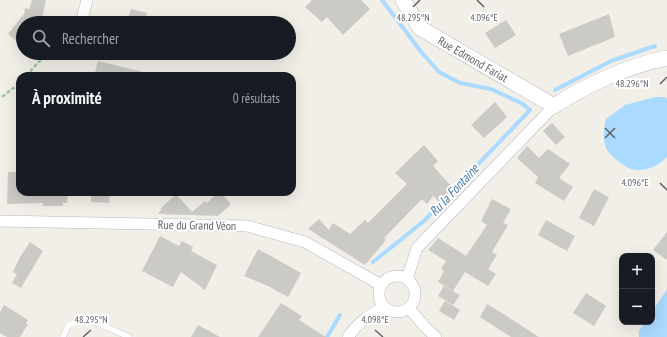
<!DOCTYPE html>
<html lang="fr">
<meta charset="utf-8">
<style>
:root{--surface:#171b24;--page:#20242c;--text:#f1f3f6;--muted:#9ea1a6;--line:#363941}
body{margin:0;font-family:"PT Sans Narrow",sans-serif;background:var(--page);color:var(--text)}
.controls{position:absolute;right:12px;bottom:12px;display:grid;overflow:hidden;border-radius:8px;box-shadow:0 4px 16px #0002}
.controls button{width:36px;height:36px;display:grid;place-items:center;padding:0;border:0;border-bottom:1px solid var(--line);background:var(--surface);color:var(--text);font:20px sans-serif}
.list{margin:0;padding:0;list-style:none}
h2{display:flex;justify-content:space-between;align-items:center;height:52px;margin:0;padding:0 16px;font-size:17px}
h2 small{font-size:13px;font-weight:400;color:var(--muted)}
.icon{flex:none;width:22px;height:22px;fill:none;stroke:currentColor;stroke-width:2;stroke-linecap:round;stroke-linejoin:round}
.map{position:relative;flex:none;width:667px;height:337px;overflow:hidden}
.search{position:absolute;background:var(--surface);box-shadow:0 4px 16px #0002;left:16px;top:16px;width:280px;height:44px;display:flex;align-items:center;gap:10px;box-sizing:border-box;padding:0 14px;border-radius:22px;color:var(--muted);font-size:15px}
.panel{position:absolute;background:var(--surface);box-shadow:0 4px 16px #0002;left:16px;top:72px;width:280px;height:124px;border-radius:12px}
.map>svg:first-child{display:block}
</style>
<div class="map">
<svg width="667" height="337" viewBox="0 0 667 337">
<rect width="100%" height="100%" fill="#f1efe8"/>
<!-- water -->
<g fill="#aadaff">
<path d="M655,97H665L667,99V157C659,166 643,173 631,169C624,167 611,156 607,150C602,140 604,130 606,119L625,105Z"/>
<path d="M667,289V337H639V331L645,322H652V312Z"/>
</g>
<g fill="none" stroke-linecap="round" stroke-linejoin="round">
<!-- stream -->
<g stroke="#aadaff" stroke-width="4">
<path d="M555,90L611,61L655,46"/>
<path d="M373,262L424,221L530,110L523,104L491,89L460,83L439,72L422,53L382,0"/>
<path d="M327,337L340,315"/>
</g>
</g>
<!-- building -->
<g fill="#cccac5">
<path d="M32,0H46L41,23H23V47L8,34L24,14L25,8L29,9Z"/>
<path d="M312,0H361L370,9L343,35L327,17L322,22L305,7Z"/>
<path d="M131,9L147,13L144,23H127Z"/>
<path d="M609,14L615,37L568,56L559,34Z"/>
<path d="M506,20L516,35L495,48L485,33Z"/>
<path d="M98,61L143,72L142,76H94Z"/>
<path d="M495,102L507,117L484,138L471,125Z"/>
<path d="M552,123L565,137L556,145L543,131Z"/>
<path d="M424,145L438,161L433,166L453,188L439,202L433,196L427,204L422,199L384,238L386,240L365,265L308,229L319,219L329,230L333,223L350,234L365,220L368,223L407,184L395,173Z"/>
<path d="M527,146L539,158L548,149L570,164L559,178L573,187L564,201L535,183L538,177L517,158Z"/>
<path d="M8,172H20V192L50,194V192H64V195H68L67,203H63V206H43V203L7,204Z"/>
<path d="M594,189L609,197L594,226L579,218Z"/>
<path d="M91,192H110L109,203L91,202Z"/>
<path d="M218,192H220L231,204L218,216L158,214L162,209H160L176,194L192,212L205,201L207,203Z"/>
<path d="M492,199L511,209L503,223L508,225L492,252L497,255L488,269L496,274L488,286L465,272L453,291L438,282L444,271L441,269L446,261L428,250L438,238L466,256L487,225L481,221Z"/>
<path d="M546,220L575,236L567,251L538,235Z"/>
<path d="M667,232V260L653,250Z"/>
<path d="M160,236L179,246L182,241L193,247L191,251L217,265L205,290L181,272L173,287L142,271Z"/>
<path d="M30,242L43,251L21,288L12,283L17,274L13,272L20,257Z"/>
<path d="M258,249L301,273L288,297L268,286L244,276Z"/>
<path d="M444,286L460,295L453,305L438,296Z"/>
<path d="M586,293L606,306L594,326L573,313Z"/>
<path d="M445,301L460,310L454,320L439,311Z"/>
<path d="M281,303L302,316L299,320L326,337H258Z"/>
<path d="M487,304L505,315L539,337H511L497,328L480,317Z"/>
<path d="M4,305L28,320L26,323L28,324L20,337H7L0,333V312Z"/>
<path d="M198,325L220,337H191Z"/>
</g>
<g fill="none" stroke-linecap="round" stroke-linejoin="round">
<defs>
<path id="lane" d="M63,337L68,326L84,317L129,337"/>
<g id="street">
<path d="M83,15L87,0"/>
<path d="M0,221L247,226L305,242L381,285"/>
<circle cx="397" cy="294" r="18"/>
<path d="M407,279L417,248L554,106"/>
<path d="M409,308L425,327L436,337"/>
<path d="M348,337C357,323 369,316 383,307"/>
</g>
<path id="secondary" d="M403,0L420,28L554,106C586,85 629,65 667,58"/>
</defs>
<!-- lane casing -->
<use href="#lane" stroke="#b5b8bc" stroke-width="6"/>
<!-- street casing -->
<use href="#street" stroke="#b5b8bc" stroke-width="12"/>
<!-- secondary casing -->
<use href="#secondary" stroke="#b6babf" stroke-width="16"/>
<!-- path -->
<g stroke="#9cc7a9" stroke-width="2.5" stroke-dasharray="4 2" stroke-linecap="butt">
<path d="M26,76L47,53"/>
<path d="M2,97L20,83"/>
</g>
<!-- lane -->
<use href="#lane" stroke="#fff" stroke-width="5.5"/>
<!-- street -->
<use href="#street" stroke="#fff" stroke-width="11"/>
<!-- secondary -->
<use href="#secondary" stroke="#fff" stroke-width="15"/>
</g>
<!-- ticks -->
<path fill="none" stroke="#5f6368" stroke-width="1.5" d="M477,0L484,7M413,7L420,0M660,84L667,77M605,128L615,138M605,138L615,128M660,183L667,190M375,330L383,337M83,337L91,330"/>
<g text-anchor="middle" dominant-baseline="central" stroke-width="4" stroke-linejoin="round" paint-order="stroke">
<!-- street labels -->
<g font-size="12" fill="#5f6368" stroke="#fff">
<text transform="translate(473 59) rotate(30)">Rue Edmond Fariat</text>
<text transform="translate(197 225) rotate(1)">Rue du Grand Véon</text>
</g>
<!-- water labels -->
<g font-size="13" font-style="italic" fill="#4174aa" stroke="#fff">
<text transform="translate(454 190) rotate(-47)">Ru la Fontaine</text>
</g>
</g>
<g font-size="10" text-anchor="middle" fill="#5f6368" stroke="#fff" stroke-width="4" stroke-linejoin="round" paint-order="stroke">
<text x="413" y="21">48.295°N</text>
<text x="484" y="21">4.096°E</text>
<text x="632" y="87">48.296°N</text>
<text x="635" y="186">4.096°E</text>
<text x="91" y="323">48.295°N</text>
<text x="375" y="323">4.098°E</text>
</g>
</svg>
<div class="controls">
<button>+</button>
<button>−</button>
</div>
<div class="search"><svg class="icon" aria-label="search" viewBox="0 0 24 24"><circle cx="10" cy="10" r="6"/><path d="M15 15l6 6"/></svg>Rechercher</div>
<section class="panel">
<h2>À proximité<small>0 résultats</small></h2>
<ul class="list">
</ul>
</section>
</div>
